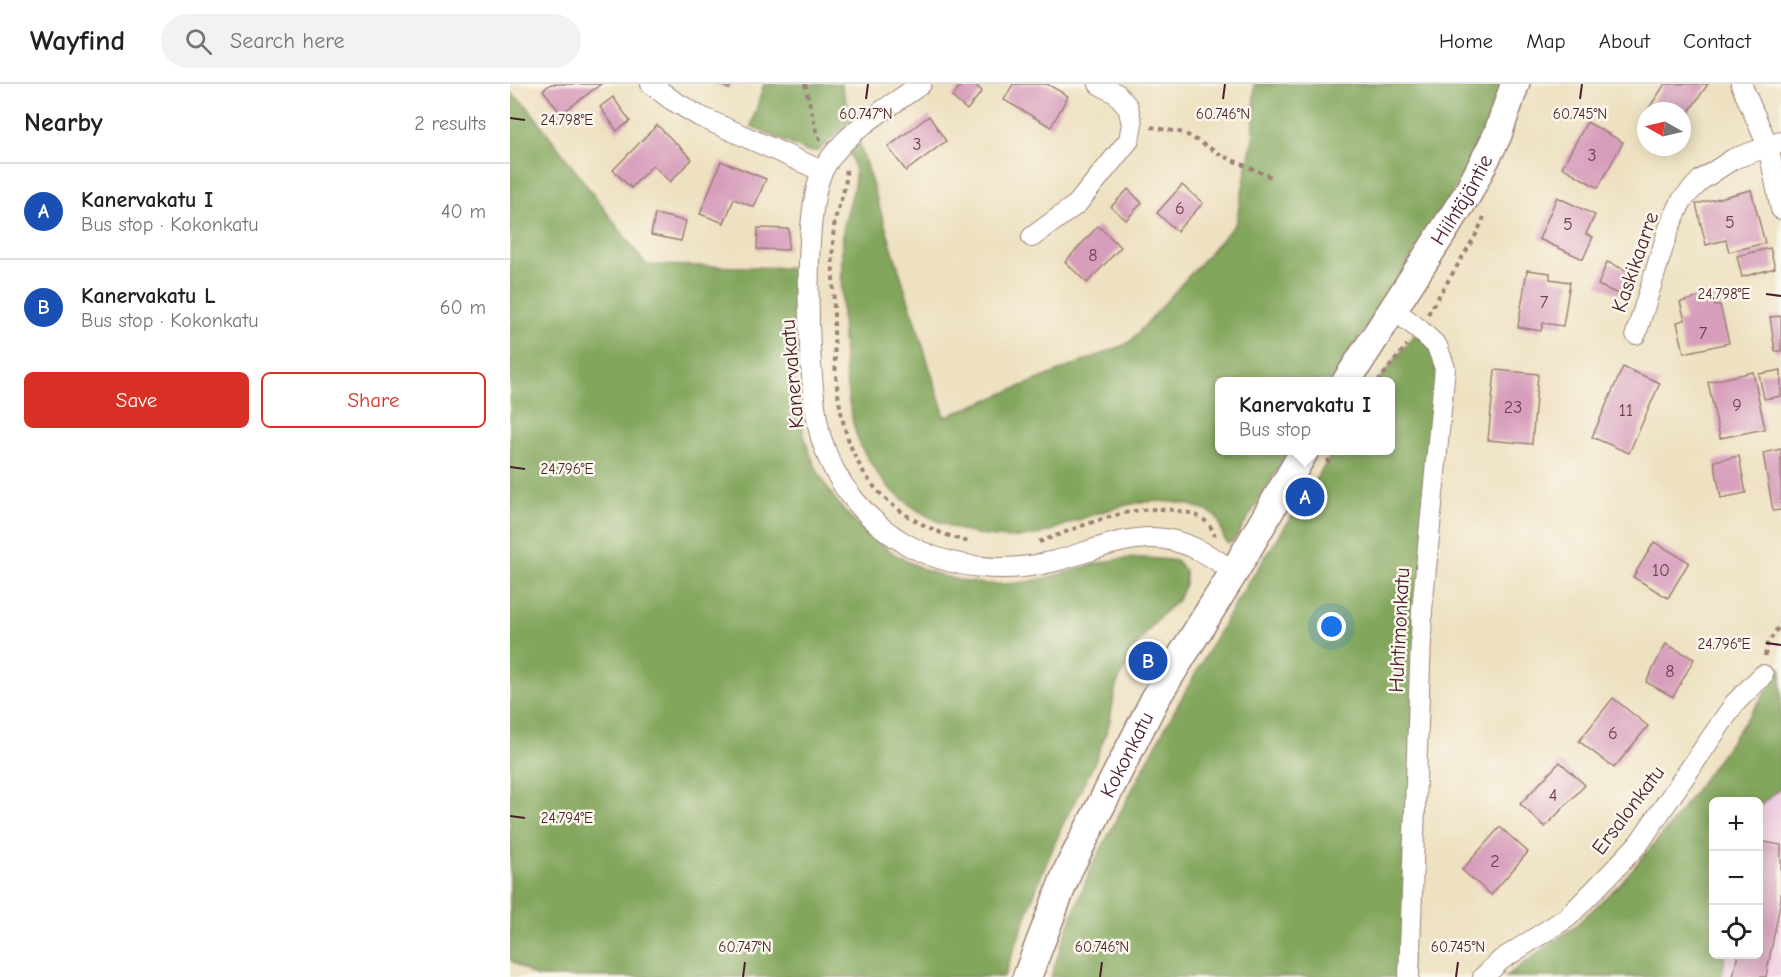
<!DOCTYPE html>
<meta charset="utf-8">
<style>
:root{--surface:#fff;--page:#f2f2f2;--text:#202124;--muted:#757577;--line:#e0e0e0;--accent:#d93025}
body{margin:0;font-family:"Comic Neue",sans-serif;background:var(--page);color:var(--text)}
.controls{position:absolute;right:18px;bottom:18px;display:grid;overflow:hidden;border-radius:9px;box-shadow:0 3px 15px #0003}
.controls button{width:54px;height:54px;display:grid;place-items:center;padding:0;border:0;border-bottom:2px solid var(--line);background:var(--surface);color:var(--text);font:30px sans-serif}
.compass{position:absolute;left:1127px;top:18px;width:54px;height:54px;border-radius:50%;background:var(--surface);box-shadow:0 3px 15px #0003;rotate:278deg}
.you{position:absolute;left:822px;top:543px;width:21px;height:21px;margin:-15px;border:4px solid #fff;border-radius:50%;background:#1a73e8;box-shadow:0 0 0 9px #1a73e833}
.badge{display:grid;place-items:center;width:39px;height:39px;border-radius:50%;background:var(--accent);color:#fff;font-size:20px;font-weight:700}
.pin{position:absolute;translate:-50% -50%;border:3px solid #fff;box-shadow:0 2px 6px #0006}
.popup{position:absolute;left:705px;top:293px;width:180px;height:78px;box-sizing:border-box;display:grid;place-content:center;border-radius:9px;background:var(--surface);filter:drop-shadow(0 2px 4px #0005);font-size:20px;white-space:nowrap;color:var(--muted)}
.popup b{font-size:22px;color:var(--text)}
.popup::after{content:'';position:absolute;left:50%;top:100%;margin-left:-12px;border:12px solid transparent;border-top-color:var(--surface)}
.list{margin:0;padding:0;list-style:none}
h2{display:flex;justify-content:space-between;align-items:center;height:78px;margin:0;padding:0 24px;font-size:26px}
h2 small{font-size:20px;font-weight:400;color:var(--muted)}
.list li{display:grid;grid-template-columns:39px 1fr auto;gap:18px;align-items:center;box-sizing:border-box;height:96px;padding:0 24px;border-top:2px solid var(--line)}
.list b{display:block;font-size:22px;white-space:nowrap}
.list p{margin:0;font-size:20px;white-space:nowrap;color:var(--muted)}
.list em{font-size:20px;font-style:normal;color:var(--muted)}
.actions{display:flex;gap:12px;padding:18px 24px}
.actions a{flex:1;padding:14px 0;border:2px solid var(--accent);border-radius:9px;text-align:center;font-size:21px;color:var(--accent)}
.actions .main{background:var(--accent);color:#fff}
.icon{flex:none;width:33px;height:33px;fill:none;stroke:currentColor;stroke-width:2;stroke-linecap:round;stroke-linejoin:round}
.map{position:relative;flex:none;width:1271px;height:893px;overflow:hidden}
header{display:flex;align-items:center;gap:36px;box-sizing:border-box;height:84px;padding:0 30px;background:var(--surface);border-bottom:2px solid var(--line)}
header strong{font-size:28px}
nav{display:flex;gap:33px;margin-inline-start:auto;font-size:21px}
.search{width:420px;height:54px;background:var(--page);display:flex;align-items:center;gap:15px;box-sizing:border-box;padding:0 21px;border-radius:33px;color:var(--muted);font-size:22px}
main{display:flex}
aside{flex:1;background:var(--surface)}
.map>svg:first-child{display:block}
</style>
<header>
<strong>Wayfind</strong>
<div class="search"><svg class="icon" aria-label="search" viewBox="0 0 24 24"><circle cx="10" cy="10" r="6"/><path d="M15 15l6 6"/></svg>Search here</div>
<nav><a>Home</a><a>Map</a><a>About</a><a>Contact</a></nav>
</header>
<main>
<aside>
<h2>Nearby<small>2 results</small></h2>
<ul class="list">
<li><span class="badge" style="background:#1a4fb4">A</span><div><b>Kanervakatu I</b><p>Bus stop · Kokonkatu</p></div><em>40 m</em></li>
<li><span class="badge" style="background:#1a4fb4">B</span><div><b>Kanervakatu L</b><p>Bus stop · Kokonkatu</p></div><em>60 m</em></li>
</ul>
<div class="actions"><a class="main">Save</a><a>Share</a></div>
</aside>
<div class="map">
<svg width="1271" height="893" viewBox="0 0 1271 893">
<rect width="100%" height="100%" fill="#fbf7ec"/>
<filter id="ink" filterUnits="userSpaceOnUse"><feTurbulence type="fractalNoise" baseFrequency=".0167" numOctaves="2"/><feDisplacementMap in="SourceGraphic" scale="12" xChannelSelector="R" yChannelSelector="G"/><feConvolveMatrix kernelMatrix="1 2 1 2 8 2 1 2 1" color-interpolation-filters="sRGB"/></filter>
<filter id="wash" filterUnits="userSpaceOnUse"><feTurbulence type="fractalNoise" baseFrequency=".008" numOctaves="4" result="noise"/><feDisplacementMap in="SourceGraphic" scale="24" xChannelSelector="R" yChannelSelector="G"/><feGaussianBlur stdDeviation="1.35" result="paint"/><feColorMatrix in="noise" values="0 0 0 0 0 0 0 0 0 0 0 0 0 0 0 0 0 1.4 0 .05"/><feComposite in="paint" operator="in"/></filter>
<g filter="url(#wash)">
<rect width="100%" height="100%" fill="#eee1c1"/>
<!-- built -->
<path fill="#f1d0e3" d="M1271,704V893H1212L1215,871L1248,870L1249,722Z"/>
<!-- forest -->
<g fill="#82a65c" stroke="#666244" stroke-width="1.5">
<path d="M254,0H331L342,36L308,67H296L241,42Z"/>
<path d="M744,0H992L964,70L930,129L821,297L710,298V366L779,367L727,452L722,458L717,459C710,451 713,438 704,431C696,426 688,424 679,421C638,410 598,425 560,439C550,443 540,448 530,450C474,463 412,439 374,398C366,390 360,377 354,368C330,329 330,196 333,148C335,129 345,110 345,91C345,82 342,76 340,69L349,58L435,333L619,259L726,139L744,48Z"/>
<path d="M0,8L17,22L136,181L286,184C286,233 281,285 290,333C306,432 406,511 507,499C538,496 568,483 599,477C622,472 644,474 667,477L675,487V500L668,516L647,535L627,561L606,602L599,641L584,680L553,740L531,792L494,893H26L0,876Z"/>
<path d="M909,245L927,262L899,893H541L552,859L581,784L657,640L723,523L824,367L880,366V298L868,297Z"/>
<path d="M1271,584V704L1249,722L1248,718H1204V870L1215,871L1212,893H995L1063,844L1109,801L1162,739L1262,600Z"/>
</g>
<g id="blocks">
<!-- building -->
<g fill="#d79ebc">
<path d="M41,0H91L51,30L33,6Z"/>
<path d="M208,0H221L219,5Z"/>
<path d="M452,0H464L472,7L457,26L442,13Z"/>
<path d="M503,0H537L558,12L541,43L494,16Z"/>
<path d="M1155,0H1198L1172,38V27H1137Z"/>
<path d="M103,13L120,37L107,47L90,23Z"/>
<path d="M419,32L436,57L396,87L378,63Z"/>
<path d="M1077,38L1113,58L1088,104L1052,83Z"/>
<path d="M147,41L182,75L160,98L143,81L121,104L103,86Z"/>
<path d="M211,77L256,95L244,123L224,115L214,139L190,130Z"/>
<path d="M672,101L693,119L667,147L647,129Z"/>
<path d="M618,105L632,119L616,136L601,123Z"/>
<path d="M1241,106L1255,159L1219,168L1216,156L1196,161L1186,120Z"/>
<path d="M1047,113L1085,131L1076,150L1083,153L1073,175L1029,155Z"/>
<path d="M145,130L176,137L171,157L141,151Z"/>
<path d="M588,142L611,163L577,199L555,178Z"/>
<path d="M248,144L279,145L278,166L247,165Z"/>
<path d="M1260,164L1265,184L1232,193L1227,172Z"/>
<path d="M1097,178L1125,190L1115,213L1088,201Z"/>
<path d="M1017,186L1040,189V195L1060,198L1053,242L1033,239L1031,247L1008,243Z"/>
<path d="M1202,210L1205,222L1210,221L1219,259L1174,269L1167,238L1175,236L1170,218Z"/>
<path d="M1271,232V267H1265L1260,233Z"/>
<path d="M1113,283L1150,299L1119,369L1082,353Z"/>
<path d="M985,286L1028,290L1022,360L978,356Z"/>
<path d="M1271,286V312L1254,315L1249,290Z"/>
<path d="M1243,288L1255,345L1210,354L1198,298Z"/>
<path d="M1271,365V426L1263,427L1253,369Z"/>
<path d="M1229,372L1236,409L1211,414L1204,377Z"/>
<path d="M1144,458L1179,478L1158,514L1123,493Z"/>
<path d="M1156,560L1184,575L1163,613L1136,598Z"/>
<path d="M1103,614L1138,642L1104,684L1069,657Z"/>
<path d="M1050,678L1075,701L1035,743L1010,720Z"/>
<path d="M990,743L1018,768L981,811L952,786Z"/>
<path d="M1250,757L1271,761V814L1256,893H1223L1228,870H1248Z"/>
</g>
</g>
</g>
<g filter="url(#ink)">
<use href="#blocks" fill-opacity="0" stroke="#9c8076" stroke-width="1.5"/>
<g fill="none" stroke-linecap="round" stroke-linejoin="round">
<defs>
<g id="street">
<path d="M141,0L162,16L189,32L312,87"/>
<path d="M411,0C376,26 334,47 313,86C291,126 297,312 312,357C325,399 357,438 396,460C441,485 495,490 545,477C578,469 607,454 642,454C673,454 700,471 724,488"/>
<path d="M1231,0L1258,62L1271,125"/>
<path d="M522,153L567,120L619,56L622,40L618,23L607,10L589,0"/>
<path d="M883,225L909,245L927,262L935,284L912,526L899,893"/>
<path d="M1126,250L1159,144L1172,116L1191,96L1223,75L1271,58"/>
<path d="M973,893L991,876L1058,833L1102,788L1129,759L1225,619L1253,591"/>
</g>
<g id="secondary">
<path id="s1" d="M836,298L958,109L987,52L1005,0"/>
<path id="s2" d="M517,893L558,786L645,615L724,488L795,366"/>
</g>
</defs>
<!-- street casing -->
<use href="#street" stroke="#9c8076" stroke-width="22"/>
<!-- secondary casing -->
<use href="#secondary" stroke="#9c8076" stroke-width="31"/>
<!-- path -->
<g stroke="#9c8076" stroke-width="4" stroke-dasharray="4.5 4.5" stroke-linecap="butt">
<path d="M295,0L307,50L311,57"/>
<path d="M641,43L674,49L715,73L761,93"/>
<path d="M336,86C338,104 326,124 324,143C321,173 324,204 324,234C324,348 340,426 462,459"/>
<path d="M918,230L967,149L974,133"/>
<path d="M868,298L897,261"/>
<path d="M817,379L825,366"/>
<path d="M529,458C574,442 622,418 670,427C687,430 699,435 705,452"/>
<path d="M1255,572L1257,561L1271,539"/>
</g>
<!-- street -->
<use href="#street" stroke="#fff" stroke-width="20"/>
<!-- secondary -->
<use href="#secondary" stroke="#fff" stroke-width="28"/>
</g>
</g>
<!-- ticks -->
<path fill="none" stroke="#4a1f2b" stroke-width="2" d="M356,15L358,0M713,15L715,0M1070,15L1072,0M0,34L15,36M1256,210L1271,212M0,383L15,385M1256,559L1271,561M0,732L15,734M233,893L235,878M590,893L592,878M946,893L948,878"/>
<g text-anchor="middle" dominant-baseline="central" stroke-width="5" stroke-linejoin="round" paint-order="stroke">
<!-- number labels -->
<g font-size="18" fill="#6d3f4f">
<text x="407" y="60">3</text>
<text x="1082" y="71">3</text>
<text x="670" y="124">6</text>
<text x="1220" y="138">5</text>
<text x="1058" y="140">5</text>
<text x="583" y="171">8</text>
<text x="1034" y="218">7</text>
<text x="1193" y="249">7</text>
<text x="1227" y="321">9</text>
<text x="1003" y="323">23</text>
<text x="1116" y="326">11</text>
<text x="1151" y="486">10</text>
<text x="1160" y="587">8</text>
<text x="1103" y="649">6</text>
<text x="1043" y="711">4</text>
<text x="985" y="777">2</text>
</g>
<!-- street labels -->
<g font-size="21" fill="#4a1f2b" stroke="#fbf7ec">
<text stroke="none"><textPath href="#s1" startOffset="216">Hiihtäjäntie</textPath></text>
<text transform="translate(1125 178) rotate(-71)">Kaskikaarre</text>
<text transform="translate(282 290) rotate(-95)">Kanervakatu</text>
<text transform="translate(889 546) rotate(-87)">Huhtimonkatu</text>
<text stroke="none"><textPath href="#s2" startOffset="244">Kokonkatu</textPath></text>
<text transform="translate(1118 726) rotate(-53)">Ersalonkatu</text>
</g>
</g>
<g font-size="15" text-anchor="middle" fill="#4a1f2b" stroke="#fbf7ec" stroke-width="5" stroke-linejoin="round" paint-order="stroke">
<text x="356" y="35">60.747°N</text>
<text x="713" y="35">60.746°N</text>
<text x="1070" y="35">60.745°N</text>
<text x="57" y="41">24.798°E</text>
<text x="1214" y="215">24.798°E</text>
<text x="57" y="390">24.796°E</text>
<text x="1214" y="565">24.796°E</text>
<text x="57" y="739">24.794°E</text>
<text x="235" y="868">60.747°N</text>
<text x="592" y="868">60.746°N</text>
<text x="948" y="868">60.745°N</text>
</g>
</svg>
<div class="controls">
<button>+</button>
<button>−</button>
<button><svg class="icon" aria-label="locate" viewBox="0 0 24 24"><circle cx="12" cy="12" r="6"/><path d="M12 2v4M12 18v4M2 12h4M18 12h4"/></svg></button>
</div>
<svg class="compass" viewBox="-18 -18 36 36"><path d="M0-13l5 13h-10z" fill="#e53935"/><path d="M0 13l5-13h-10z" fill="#757577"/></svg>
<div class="you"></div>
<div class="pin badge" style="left:795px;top:413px;background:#1a4fb4">A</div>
<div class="popup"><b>Kanervakatu I</b>Bus stop</div>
<div class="pin badge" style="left:638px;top:577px;background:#1a4fb4">B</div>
</div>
</main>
